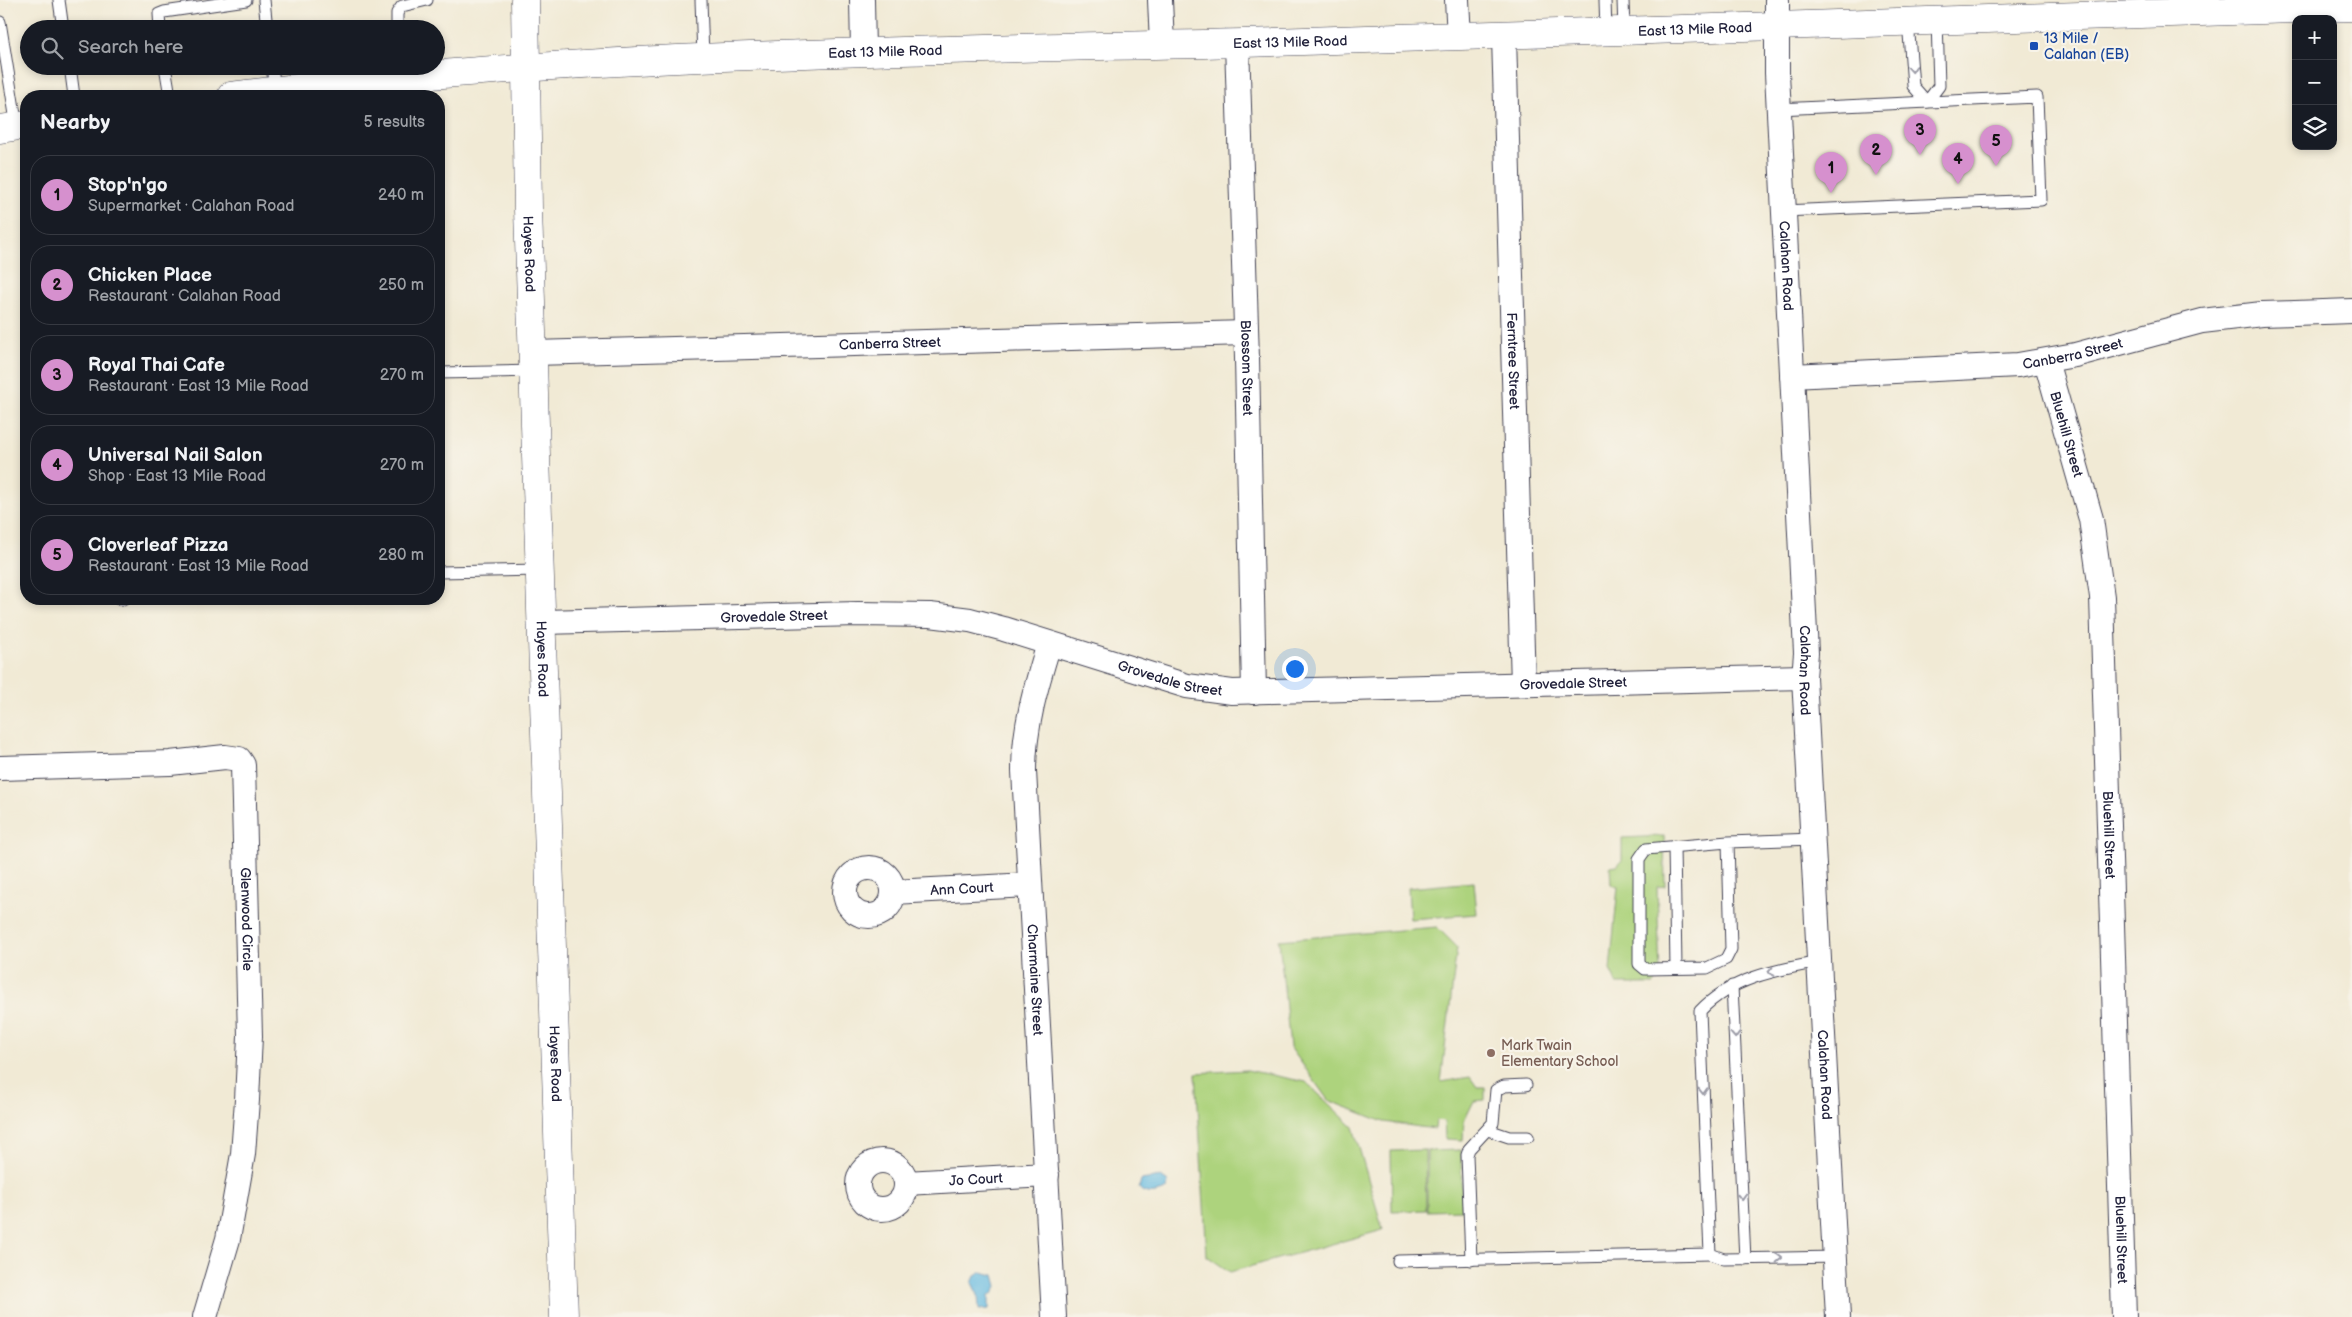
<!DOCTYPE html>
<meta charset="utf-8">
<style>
:root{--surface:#171b24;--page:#20242c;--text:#f1f3f6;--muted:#9ea1a6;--line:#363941;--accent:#d690ce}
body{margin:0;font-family:"Balsamiq Sans",sans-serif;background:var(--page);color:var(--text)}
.controls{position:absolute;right:15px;top:15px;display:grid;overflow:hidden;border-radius:10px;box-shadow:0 2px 8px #0003}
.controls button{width:45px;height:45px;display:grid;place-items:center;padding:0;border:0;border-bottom:1px solid var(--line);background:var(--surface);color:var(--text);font:25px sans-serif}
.you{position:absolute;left:1294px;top:668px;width:18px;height:18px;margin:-12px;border:4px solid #fff;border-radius:50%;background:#1a73e8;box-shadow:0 0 0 8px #1a73e833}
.badge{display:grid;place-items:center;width:32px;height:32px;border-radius:50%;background:var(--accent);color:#111;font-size:16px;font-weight:700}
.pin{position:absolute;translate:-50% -41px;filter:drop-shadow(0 1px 2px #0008)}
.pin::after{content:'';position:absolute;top:26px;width:18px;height:15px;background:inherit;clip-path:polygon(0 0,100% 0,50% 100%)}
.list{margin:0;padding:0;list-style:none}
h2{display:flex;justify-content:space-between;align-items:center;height:65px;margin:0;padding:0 20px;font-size:21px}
h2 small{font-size:16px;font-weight:400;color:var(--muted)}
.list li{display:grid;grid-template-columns:32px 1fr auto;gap:15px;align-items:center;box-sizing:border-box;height:80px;margin:0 10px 10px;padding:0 10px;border:1px solid var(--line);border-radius:20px}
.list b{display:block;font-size:19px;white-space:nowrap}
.list p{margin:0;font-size:16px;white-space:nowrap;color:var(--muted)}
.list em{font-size:16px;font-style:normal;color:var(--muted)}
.icon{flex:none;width:28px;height:28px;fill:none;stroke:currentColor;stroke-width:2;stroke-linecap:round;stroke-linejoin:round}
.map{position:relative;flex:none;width:2352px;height:1317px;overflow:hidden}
.search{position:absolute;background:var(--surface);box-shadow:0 2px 8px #0003;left:20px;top:20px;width:425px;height:55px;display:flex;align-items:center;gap:12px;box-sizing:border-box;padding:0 18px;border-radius:28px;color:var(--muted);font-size:19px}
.panel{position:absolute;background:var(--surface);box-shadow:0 2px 8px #0003;left:20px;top:90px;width:425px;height:515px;border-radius:20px}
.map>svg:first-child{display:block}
</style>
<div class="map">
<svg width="2352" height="1317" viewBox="0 0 2352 1317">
<rect width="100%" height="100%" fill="#f7f3e8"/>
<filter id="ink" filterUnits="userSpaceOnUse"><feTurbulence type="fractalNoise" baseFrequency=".02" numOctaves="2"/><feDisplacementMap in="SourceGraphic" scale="10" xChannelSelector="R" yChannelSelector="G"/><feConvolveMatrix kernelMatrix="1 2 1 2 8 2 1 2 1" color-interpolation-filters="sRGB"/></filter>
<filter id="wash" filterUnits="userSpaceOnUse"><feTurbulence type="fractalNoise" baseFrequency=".0096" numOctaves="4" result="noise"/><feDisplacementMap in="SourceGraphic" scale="20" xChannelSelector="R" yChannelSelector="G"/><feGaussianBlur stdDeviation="1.12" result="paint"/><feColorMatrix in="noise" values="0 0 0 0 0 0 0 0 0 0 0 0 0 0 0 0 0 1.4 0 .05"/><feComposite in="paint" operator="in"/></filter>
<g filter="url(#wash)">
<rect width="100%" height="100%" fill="#f1ead5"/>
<!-- green -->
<g fill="#add37d" stroke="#687a5c">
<path d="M1664,836L1665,886L1657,887L1660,975L1654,984H1617L1610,970L1618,887L1611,885L1610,867L1617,866L1622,860V838Z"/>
<path d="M1474,882L1477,914L1410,919L1408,888Z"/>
<path d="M1437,927L1457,947L1441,1082L1470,1077L1477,1087H1485V1100L1474,1101L1464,1121L1463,1140L1445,1139L1444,1121L1436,1120L1435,1129L1384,1122L1328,1100L1290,1047L1279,940Z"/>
<path d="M1247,1070L1306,1082L1353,1127L1383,1230L1230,1272L1207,1256L1196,1073Z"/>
<path d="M1425,1150L1426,1210L1392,1211L1391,1151Z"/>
<path d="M1461,1150L1462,1210L1427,1211V1151Z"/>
</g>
<!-- water -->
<g fill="#64bae1" stroke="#436e8e">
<path d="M1161,1177L1168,1182L1167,1189C1159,1194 1144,1196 1139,1188L1141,1180Z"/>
<path d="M982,1272L994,1275L997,1286L993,1294L989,1296V1309L979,1310L978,1295L972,1283L975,1276Z"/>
</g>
</g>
<g filter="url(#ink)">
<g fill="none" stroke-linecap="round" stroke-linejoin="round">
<defs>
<g id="service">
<path d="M59,0L63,29"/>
<path d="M264,0L267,29"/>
<path d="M701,0L703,57"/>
<path d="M1605,0L1606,32"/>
<path d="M1623,0L1624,31"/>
<path d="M1908,21L1913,86L1927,102L1939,86L1937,20"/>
<path d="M0,22L17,127"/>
<path d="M160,29L159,14L164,12L246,0"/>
<path d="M397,29V13L402,6L427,0"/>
<path d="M70,66L74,96"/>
<path d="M165,66L170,96"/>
<path d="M272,66L275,91"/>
<path d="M1778,109L2037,97L2041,200L1783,211"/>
<path d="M439,373L534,371"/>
<path d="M439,572L539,570"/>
<path d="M120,599H123"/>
<path d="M1728,842L1731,949L1726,959L1707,968L1645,969L1639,964V859L1646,849L1728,842L1813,839"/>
<path d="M1674,846L1676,968"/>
<path d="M1819,962C1776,970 1731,978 1700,1011L1710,1254L1724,1259L1835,1257"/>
<path d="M1732,986L1745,1259"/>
<path d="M1488,1130L1509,1137H1528"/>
<path d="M1471,1260L1467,1155L1469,1149L1493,1123L1496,1090L1504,1086L1526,1085"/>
<path d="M1398,1261L1710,1254"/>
</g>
<g id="minor">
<path d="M862,0L863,51"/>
<path d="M1160,0L1162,44"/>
<path d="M1457,0L1459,37"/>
<path id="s1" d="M1777,0V73L1806,653L1804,677L1838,1317"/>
<path id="s2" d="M1504,37L1523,684"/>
<path id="s3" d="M1237,43L1247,358L1254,692"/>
<path id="s4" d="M534,353L1246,333"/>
<path id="s5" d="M2046,361L2091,519L2102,597L2124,1317"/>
<path id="s6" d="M1792,376L2018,365L2075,355L2202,321L2262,314L2352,311"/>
<path id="s7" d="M543,622L858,614L930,615L970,620L1004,629L1187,686L1232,692L1804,677"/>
<path id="s8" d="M1049,644C1036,686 1024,727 1024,771L1054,1317"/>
<path id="s9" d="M0,768L170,763L225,757L239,759L243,765L250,1036L247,1100L243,1154L228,1239L205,1317"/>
<circle cx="869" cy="892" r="24"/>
<path id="s10" d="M893,892L1030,885"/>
<circle cx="882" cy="1185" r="24"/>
<path id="s11" d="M906,1183L1047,1175"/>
</g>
<g id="tertiary">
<path id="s12" d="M525,0L528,209L564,1317"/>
</g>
<g id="secondary">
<path id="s13" d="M231,96C567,53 905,51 1243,43C1613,34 1982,17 2352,7"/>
<path d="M0,129L26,125"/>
</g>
</defs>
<!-- service casing -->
<use href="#service" stroke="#414052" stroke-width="13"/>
<!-- minor casing -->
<use href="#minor" stroke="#414052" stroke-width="26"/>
<!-- tertiary casing -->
<use href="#tertiary" stroke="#414052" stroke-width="29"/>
<!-- secondary casing -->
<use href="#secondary" stroke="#414052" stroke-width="29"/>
<!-- service -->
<use href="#service" stroke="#fff" stroke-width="11"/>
<!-- minor -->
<use href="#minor" stroke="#fff" stroke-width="24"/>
<!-- tertiary -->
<use href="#tertiary" stroke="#fff" stroke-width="28"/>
<!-- secondary -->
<use href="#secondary" stroke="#fff" stroke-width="28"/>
</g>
<!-- one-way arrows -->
<defs><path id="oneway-chevron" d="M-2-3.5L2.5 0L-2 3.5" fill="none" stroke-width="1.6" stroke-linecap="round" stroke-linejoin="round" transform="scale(1.25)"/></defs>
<g stroke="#9c9ca7">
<use href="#oneway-chevron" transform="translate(1912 69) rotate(86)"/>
<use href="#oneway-chevron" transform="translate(1771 972) rotate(167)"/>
<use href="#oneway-chevron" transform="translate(1735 1035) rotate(87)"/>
<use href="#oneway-chevron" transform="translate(1703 1091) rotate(88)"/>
<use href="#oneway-chevron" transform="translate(1742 1197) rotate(87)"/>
<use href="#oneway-chevron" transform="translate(1779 1258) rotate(-1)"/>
</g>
</g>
<!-- markers -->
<rect fill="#1a4fb4" stroke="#f7f3e8" stroke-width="2" x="2029" y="41" width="10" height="10" rx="2.5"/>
<circle fill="#8d6e63" stroke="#f7f3e8" stroke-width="2" cx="1491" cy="1053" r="5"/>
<g text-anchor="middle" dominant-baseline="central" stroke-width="4.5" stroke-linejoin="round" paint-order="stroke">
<!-- street labels -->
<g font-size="14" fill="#22223b" stroke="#f7f3e8">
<text stroke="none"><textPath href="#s13" startOffset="1466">East 13 Mile Road</textPath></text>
<text stroke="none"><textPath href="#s13" startOffset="1061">East 13 Mile Road</textPath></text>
<text stroke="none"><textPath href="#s13" startOffset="656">East 13 Mile Road</textPath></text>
<text stroke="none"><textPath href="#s12" startOffset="254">Hayes Road</textPath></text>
<text stroke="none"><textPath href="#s1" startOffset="266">Calahan Road</textPath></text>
<text stroke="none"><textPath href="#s4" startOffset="356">Canberra Street</textPath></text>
<text stroke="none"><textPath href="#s6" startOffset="282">Canberra Street</textPath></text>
<text stroke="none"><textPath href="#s2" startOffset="324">Ferntree Street</textPath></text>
<text stroke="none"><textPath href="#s3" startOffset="325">Blossom Street</textPath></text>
<text stroke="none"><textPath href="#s5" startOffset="76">Bluehill Street</textPath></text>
<text stroke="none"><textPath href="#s7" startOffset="231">Grovedale Street</textPath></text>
<text stroke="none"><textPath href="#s12" startOffset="659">Hayes Road</textPath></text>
<text stroke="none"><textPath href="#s1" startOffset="671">Calahan Road</textPath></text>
<text stroke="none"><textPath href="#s7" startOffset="636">Grovedale Street</textPath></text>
<text stroke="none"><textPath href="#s7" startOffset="1041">Grovedale Street</textPath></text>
<text stroke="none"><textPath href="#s5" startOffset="481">Bluehill Street</textPath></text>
<text stroke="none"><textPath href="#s10" startOffset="69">Ann Court</textPath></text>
<text stroke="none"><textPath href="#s9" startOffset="401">Glenwood Circle</textPath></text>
<text stroke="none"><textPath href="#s8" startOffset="339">Charmaine Street</textPath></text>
<text stroke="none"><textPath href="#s12" startOffset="1064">Hayes Road</textPath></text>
<text stroke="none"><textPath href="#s1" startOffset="1076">Calahan Road</textPath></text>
<text stroke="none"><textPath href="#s11" startOffset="70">Jo Court</textPath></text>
<text stroke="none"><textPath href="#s5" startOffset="886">Bluehill Street</textPath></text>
</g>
<!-- transit labels -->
<g font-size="14" fill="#164399" stroke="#f7f3e8" text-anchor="start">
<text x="2044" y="38">13 Mile /<tspan x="2044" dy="16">Calahan (EB)</tspan></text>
</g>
<!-- education labels -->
<g font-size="14" fill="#785e54" stroke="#f7f3e8" text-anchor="start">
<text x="1501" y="1045">Mark Twain<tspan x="1501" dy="16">Elementary School</tspan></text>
</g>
</g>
</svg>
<div class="controls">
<button>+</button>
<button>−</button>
<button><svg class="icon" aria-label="layers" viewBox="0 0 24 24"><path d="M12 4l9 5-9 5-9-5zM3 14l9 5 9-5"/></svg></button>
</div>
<div class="you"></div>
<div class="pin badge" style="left:1831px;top:193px">1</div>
<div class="pin badge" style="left:1876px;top:175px">2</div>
<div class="pin badge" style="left:1920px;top:155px">3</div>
<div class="pin badge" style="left:1958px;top:184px">4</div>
<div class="pin badge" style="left:1996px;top:166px">5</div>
<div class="search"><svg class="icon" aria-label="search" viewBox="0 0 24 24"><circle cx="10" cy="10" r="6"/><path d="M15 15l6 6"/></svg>Search here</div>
<section class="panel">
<h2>Nearby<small>5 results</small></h2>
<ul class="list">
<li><span class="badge">1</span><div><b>Stop'n'go</b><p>Supermarket · Calahan Road</p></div><em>240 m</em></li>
<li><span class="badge">2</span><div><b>Chicken Place</b><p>Restaurant · Calahan Road</p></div><em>250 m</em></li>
<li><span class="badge">3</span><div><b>Royal Thai Cafe</b><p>Restaurant · East 13 Mile Road</p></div><em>270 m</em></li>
<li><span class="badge">4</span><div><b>Universal Nail Salon</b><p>Shop · East 13 Mile Road</p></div><em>270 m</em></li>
<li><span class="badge">5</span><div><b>Cloverleaf Pizza</b><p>Restaurant · East 13 Mile Road</p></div><em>280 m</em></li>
</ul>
</section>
</div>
